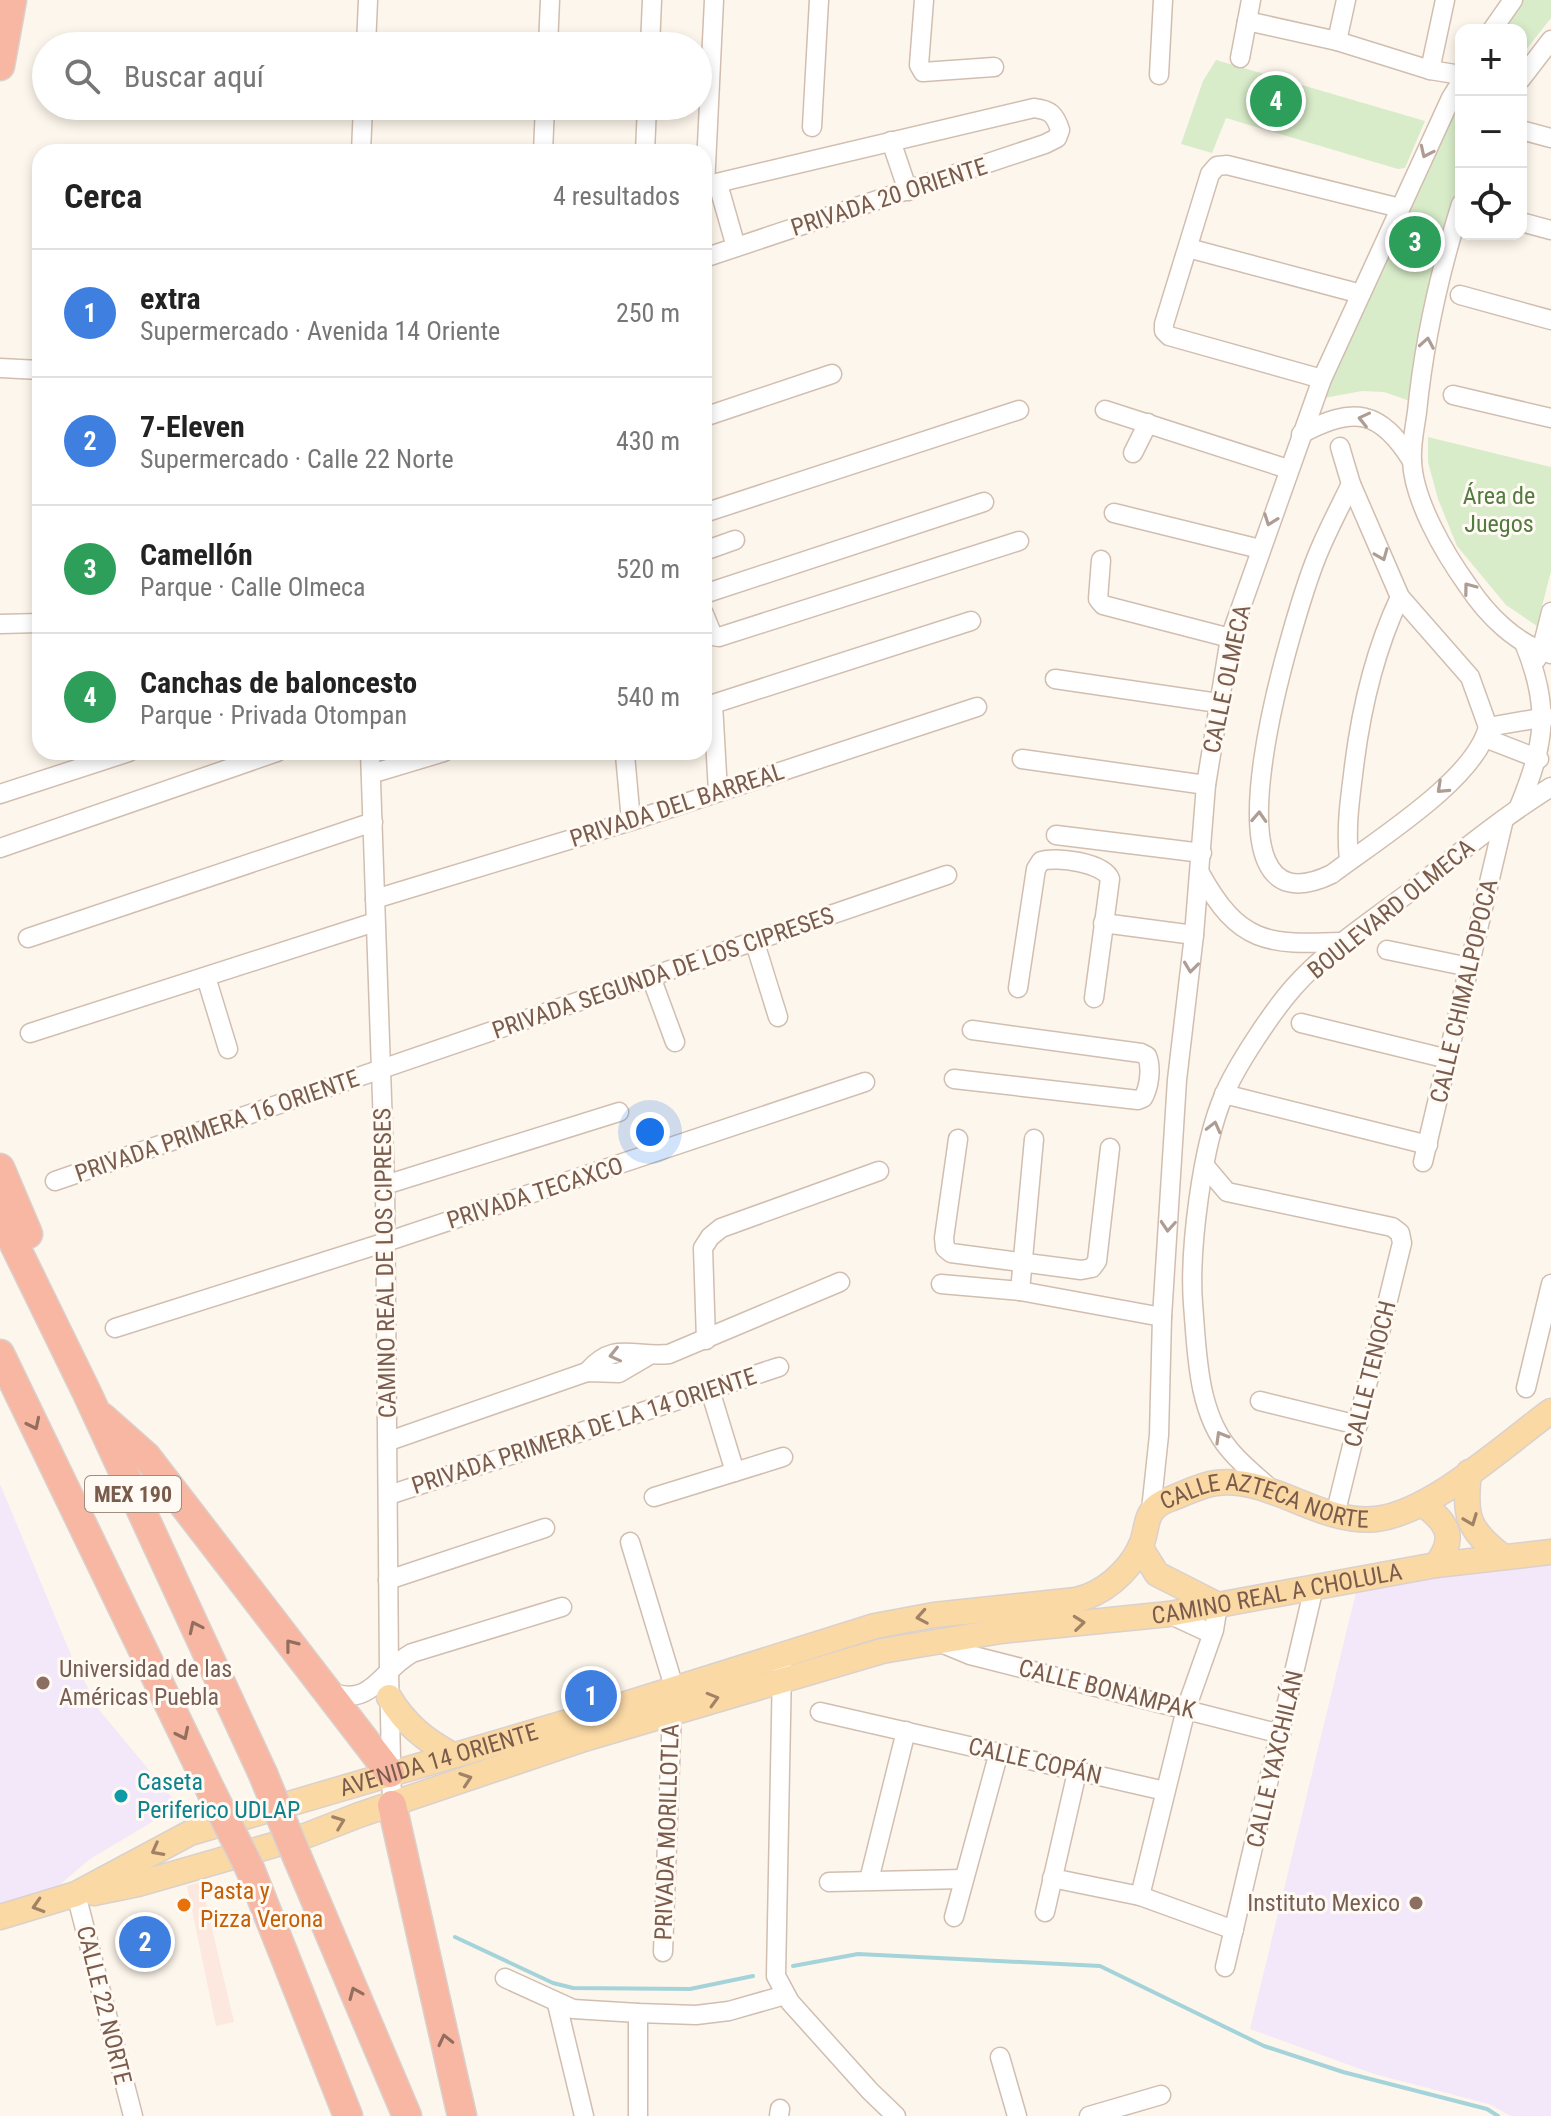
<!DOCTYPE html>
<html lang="es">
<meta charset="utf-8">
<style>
:root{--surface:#fff;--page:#f6f6f6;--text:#222;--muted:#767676;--line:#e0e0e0;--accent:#111827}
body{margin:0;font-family:"Roboto Condensed",sans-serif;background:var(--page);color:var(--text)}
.controls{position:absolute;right:24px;top:24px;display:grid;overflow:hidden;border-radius:16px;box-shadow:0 4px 12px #0003}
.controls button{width:72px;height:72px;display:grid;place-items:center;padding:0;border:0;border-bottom:2px solid var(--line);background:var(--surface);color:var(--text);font:40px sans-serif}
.you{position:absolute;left:650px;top:1132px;width:28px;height:28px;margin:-20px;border:6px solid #fff;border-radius:50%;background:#1a73e8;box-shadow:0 0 0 12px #1a73e833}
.badge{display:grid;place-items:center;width:52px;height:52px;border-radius:50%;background:var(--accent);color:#fff;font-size:26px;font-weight:700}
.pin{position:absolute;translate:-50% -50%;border:4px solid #fff;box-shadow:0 2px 8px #0006}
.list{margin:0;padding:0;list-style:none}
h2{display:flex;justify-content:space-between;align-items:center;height:104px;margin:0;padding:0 32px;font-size:34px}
h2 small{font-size:26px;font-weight:400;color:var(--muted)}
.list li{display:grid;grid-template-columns:52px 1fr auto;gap:24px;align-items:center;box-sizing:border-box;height:128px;padding:0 32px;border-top:2px solid var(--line)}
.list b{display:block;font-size:30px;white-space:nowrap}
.list p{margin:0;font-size:26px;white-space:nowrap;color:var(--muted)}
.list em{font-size:26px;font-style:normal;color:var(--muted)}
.icon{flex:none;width:44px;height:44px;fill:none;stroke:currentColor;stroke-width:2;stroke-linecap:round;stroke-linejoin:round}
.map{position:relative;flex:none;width:1551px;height:2116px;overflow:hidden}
.search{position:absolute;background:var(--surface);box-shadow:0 4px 12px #0003;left:32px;top:32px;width:680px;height:88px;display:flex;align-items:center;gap:20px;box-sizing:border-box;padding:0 28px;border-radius:44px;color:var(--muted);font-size:30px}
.panel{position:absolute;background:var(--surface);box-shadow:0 4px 12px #0003;left:32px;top:144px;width:680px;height:616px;border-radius:24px}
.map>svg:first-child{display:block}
</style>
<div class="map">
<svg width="1551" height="2116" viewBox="0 0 1551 2116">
<rect width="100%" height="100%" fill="#fdf6ec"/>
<!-- commercial -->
<path fill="#fde8e0" d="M201,1882L234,2022L216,2026L187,1886Z"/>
<!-- education -->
<g fill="#f3e8fa">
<path d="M0,1484L71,1655L100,1711L179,1806L90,1859L52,1891L0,1907Z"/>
<path d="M1551,1561V2116H1511L1489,2104L1374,2074L1250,2029L1357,1588Z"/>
</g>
<!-- green -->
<g fill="#d8ecc9">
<path d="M1517,0H1551V18L1521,56V30H1497Z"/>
<path d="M1216,60L1425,121L1405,168L1398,169L1226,118L1212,153L1181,144L1203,81Z"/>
<path d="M1461,90V178L1438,254L1412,380L1410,401L1384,392L1362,391L1324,398L1343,346Z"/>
<path d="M1428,437L1551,467V571L1537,626L1506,605L1457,546L1438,499L1428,462Z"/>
</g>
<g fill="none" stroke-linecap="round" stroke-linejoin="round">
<!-- stream -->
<g stroke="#a5d3da" stroke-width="4">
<path d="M455,1937L553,1983L573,1988L690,1989L753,1976"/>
<path d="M793,1966L858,1954L1100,1966L1264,2046L1343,2072L1487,2109L1498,2116"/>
</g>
<defs>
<g id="minor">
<path d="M924,0L919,65L923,72L994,67"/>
<path d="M1247,21L1337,41L1430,70L1461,75"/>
<path d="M1492,30L1513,0"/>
<path d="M1337,41L1346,0"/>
<path d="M366,46L368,0"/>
<path d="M548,46L550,0"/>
<path d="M650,46L652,0"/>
<path d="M1240,58L1251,0"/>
<path d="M1430,70L1445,0"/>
<path d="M1159,75L1163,0"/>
<path d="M1521,79L1551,40"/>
<path d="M812,127L819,0"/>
<path d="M1521,130L1551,138"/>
<path d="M891,141L908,191"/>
<path d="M361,152L363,106"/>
<path d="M543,152L545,106"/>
<path d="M645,152L647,106"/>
<path d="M718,184L736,247"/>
<path d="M704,186L1034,108C1050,110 1055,114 1060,130L1057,138L1045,144L704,258"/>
<path d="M705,186L714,0"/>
<path d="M1461,204C1440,271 1424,341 1417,412C1415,427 1411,444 1412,460C1413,500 1445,554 1468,586C1487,615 1517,645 1551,654"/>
<path d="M1521,222L1551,230"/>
<path d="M1188,248L1361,294"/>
<path d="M1460,295L1551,320"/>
<path d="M0,368L40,370"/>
<path d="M1322,379L1169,336L1164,331V324L1210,174L1217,166L1227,165L1400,208"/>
<path d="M1453,395L1551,418"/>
<path d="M1105,410L1288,469"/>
<path d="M704,417L832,374"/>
<path d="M1301,434C1353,406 1380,409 1412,461"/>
<path d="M1340,447L1351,484L1400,597L1470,677L1488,727"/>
<path d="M1133,453L1148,423"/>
<path d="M1351,484C1340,507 1327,531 1317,556C1298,603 1188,944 1332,874C1375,841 1475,780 1488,727"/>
<path d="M704,513L1019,410"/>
<path d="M1114,513L1260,549"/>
<path d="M704,551L735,540"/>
<path d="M1101,560L1098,599L1103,605L1230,638"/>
<path d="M704,594L984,502"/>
<path d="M704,614L713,636L719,637L1019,541"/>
<path d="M0,624L40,623"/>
<path d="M1536,660L1541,652L1551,612"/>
<path d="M1055,679L1218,703"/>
<path d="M1488,727L1546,717"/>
<path d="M1485,738L1539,759"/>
<path d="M370,752L385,1185L389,1671L392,1805"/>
<path d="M625,755L631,821"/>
<path d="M1022,759L1206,785"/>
<path d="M371,774L444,752"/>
<path d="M718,792L713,704L971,621"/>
<path d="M0,794L129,752"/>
<path d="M1519,807C1545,743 1551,708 1524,643"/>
<path d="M1056,835L1202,853"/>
<path d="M0,848L277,752"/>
<path d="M1349,861C1346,830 1349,806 1353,775C1360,713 1373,654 1400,597"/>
<path d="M1200,873C1239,944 1267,945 1342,942"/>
<path d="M375,899L631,821L977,707"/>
<path d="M1103,923L1194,935"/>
<path d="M28,938L373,822"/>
<path d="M755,943L778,1017"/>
<path d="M1387,950L1469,967"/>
<path d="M206,977L228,1049"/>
<path d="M651,977L675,1042"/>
<path d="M1018,988L1036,869L1041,861C1057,856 1104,863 1110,879L1094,998"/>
<path d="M1301,1023L1448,1059"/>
<path d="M30,1033L375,922"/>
<path d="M954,1079L1138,1100L1143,1098C1149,1088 1152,1068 1147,1056L1141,1053L972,1030"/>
<path d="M1224,1094L1428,1145"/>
<path d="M958,1139L944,1238L945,1248L951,1253L1081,1270L1092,1268L1097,1261L1110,1148"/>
<path d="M1423,1162L1504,819"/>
<path d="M1205,1166L1227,1192L1392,1227L1400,1233L1402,1243L1335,1515"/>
<path d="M55,1181L947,875"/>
<path d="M385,1185L619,1112"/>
<path d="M941,1284L1020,1291L1162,1317"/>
<path d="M1020,1291L1034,1139"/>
<path d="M115,1328L386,1242L865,1082"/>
<path d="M706,1340L703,1248L710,1237L721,1228L879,1171"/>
<path d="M587,1372C614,1340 634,1358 669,1354L840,1282"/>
<path d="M1526,1388L1551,1284"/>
<path d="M710,1390L735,1472"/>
<path d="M1260,1401L1358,1425"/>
<path d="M389,1441L587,1372L619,1373L648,1356"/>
<path d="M1273,1491C1258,1477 1241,1464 1229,1449C1197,1411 1197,1351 1193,1304C1189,1250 1202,1145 1224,1095C1236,1066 1272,1012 1293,988C1327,949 1373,920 1415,888C1459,853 1503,817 1551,787"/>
<path d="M389,1495L779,1367"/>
<path d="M654,1497L783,1457"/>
<path d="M1151,1510L1159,1435L1162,1317L1177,1080L1194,935L1206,785L1230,638L1322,379L1451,98L1461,82"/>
<path d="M630,1542L674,1687"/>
<path d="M388,1580L545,1528"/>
<path d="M1169,1614L1212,1634"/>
<path d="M936,1641L970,1655L1281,1734"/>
<path d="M782,1668L776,1976L790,2002L870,2091L896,2116"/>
<path d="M327,1691C373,1709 379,1671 412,1653L562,1607"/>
<path d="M820,1712L1165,1791"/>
<path d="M1052,1878L1140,1896L1234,1930"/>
<path d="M869,1880L906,1731"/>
<path d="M829,1882L964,1879"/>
<path d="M76,1894L133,2116"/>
<path d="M1140,1896L1186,1709L1214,1630L1218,1605"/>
<path d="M1045,1912L1077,1772"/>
<path d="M954,1917L999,1752"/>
<path d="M663,1952L672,1711"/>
<path d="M1225,1967L1314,1587"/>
<path d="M505,1978L573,2009L638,2013L696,2015L729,2011L785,1995"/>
<path d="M557,2004L584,2116"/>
<path d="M638,2013V2116"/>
<path d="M1000,2057L1017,2116"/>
<path d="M779,2116L780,2109"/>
<path d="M1089,2116L1161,2095"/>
</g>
<g id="major">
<path d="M1469,1472C1464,1516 1467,1529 1502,1556"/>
<path d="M1422,1504C1448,1522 1457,1538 1436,1565"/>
<path d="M1140,1547L1157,1574L1218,1605"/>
<path d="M389,1697C405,1724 426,1741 453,1755"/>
<path id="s1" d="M94,1893L138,1884L305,1836L359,1815L584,1739L882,1651L1001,1631L1169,1614L1436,1565L1551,1552"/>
<path id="s2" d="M0,1917L76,1894L190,1833L578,1719L875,1626L934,1615L1076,1600C1103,1594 1127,1573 1140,1548C1150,1526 1141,1510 1170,1499C1184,1494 1200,1485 1216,1483C1272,1476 1320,1525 1376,1519C1431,1513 1506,1444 1551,1411"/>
</g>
<g id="highway">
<path d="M0,66L12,0"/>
<path d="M0,1168L28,1234"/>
<path d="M0,1215L87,1393L263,1774"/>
<path d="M0,1354L211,1791"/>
<path d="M102,1417L146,1456L390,1773"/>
<path d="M392,1805L462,2116"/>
<path d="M298,1859L407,2116"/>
<path d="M250,1869L348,2116"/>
</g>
</defs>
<!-- minor casing -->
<use href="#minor" stroke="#d1beb0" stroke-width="21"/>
<!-- major casing -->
<use href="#major" stroke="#dad1cd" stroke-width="27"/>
<!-- highway casing -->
<use href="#highway" stroke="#dad1cd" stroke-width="31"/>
<!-- minor -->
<use href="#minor" stroke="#fff" stroke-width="18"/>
<!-- major -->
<use href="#major" stroke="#fbd9a5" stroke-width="24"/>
<!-- highway -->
<use href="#highway" stroke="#f7b7a3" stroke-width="28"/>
<defs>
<g id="highway-bridge">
<path d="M263,1774L298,1859"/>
<path d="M211,1791L250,1869"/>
</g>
</defs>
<!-- highway-bridge casing -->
<use href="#highway-bridge" stroke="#dad1cd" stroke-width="31" stroke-linecap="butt"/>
<!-- highway-bridge -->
<use href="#highway-bridge" stroke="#f7b7a3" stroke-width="28"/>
</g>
<!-- one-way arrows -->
<defs><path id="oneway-chevron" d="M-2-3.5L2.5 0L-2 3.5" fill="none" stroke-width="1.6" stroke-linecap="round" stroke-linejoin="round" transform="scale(2)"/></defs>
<g stroke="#af9d94">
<use href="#oneway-chevron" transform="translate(1426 152) rotate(115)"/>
<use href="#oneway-chevron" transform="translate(1427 343) rotate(-80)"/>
<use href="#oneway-chevron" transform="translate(1364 419) rotate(-167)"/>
<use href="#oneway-chevron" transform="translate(1270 520) rotate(110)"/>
<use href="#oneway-chevron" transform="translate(1382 555) rotate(68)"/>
<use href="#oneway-chevron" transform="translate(1469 588) rotate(-127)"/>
<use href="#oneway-chevron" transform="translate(1442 788) rotate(137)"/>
<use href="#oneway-chevron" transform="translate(1259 817) rotate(-87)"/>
<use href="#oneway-chevron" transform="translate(1191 967) rotate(97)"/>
<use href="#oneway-chevron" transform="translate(1214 1127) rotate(-76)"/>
<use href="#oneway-chevron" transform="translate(1168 1226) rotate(94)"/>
<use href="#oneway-chevron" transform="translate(615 1355) rotate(167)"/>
<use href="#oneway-chevron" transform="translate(1221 1437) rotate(-120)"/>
</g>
<g stroke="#936e5e">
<use href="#oneway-chevron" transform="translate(34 1424) rotate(64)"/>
<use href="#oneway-chevron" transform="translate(195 1627) rotate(-115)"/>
<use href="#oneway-chevron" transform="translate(291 1645) rotate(-128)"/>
<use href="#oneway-chevron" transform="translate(183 1734) rotate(64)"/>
<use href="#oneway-chevron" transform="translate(355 1993) rotate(-113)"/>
<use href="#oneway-chevron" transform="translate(445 2040) rotate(-103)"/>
</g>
<g stroke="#a18267">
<use href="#oneway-chevron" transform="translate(1471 1520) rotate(69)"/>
<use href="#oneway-chevron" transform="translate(922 1617) rotate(170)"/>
<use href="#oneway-chevron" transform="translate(1079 1623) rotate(-6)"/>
<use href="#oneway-chevron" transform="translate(713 1699) rotate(-16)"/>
<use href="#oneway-chevron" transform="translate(466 1779) rotate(-19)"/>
<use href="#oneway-chevron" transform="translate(339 1822) rotate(-21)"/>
<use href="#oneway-chevron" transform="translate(157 1850) rotate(152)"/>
<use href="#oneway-chevron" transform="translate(38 1906) rotate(163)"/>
</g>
<!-- markers -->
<g fill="#8d6e63" stroke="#fffaf3" stroke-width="3">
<circle cx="43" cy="1683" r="8"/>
<circle cx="1416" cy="1903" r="8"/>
</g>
<circle fill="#0f9aa8" stroke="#fffaf3" stroke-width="3" cx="121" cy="1796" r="8"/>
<circle fill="#e8710a" stroke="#fffaf3" stroke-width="3" cx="184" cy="1905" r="8"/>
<g text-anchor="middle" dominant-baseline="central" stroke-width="6" stroke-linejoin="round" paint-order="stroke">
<!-- shield labels -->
<rect fill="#fffaf3" stroke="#a28b7f" stroke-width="2" x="85" y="1476" width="96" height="36" rx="6"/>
<g font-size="22" font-weight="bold" fill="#7a5c4d">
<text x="133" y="1494">MEX 190</text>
</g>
<!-- street labels -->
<g font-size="24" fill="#7a5c4d" stroke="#fffaf3">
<text transform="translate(889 197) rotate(-18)">PRIVADA 20 ORIENTE</text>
<text transform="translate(1227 679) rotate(-78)">CALLE OLMECA</text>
<text transform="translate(677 805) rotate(-18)">PRIVADA DEL BARREAL</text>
<text transform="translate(1391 909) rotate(-39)">BOULEVARD OLMECA</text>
<text transform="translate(663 973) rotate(-19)">PRIVADA SEGUNDA DE LOS CIPRESES</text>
<text transform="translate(1464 991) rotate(-77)">CALLE CHIMALPOPOCA</text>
<text transform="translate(217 1126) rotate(-19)">PRIVADA PRIMERA 16 ORIENTE</text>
<text transform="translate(535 1193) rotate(-18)">PRIVADA TECAXCO</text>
<text transform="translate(385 1263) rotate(-91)">CAMINO REAL DE LOS CIPRESES</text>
<text transform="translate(1370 1374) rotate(-76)">CALLE TENOCH</text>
<text transform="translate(584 1431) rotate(-18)">PRIVADA PRIMERA DE LA 14 ORIENTE</text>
<text stroke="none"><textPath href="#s2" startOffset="1372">CALLE AZTECA NORTE</textPath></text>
<text stroke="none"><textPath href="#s1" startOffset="1224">CAMINO REAL A CHOLULA</textPath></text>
<text transform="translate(1107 1689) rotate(14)">CALLE BONAMPAK</text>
<text stroke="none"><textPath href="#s2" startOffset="468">AVENIDA 14 ORIENTE</textPath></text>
<text transform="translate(1275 1759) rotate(-77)">CALLE YAXCHILÁN</text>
<text transform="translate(1035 1761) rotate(13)">CALLE COPÁN</text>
<text transform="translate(667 1832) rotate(-88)">PRIVADA MORILLOTLA</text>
<text transform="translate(104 2005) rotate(76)">CALLE 22 NORTE</text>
</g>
<!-- park labels -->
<g font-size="24" fill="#537a41" stroke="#fffaf3">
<text x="1499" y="496">Área de<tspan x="1499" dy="28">Juegos</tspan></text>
</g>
<!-- education labels -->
<g font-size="24" fill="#785e54" stroke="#fffaf3" text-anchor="start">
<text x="59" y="1669">Universidad de las<tspan x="59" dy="28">Américas Puebla</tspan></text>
<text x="1400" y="1903" text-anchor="end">Instituto Mexico</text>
</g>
<!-- culture labels -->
<g font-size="24" fill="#0d838f" stroke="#fffaf3" text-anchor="start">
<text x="137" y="1782">Caseta<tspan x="137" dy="28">Periferico UDLAP</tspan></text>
</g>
<!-- food labels -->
<g font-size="24" fill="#c56008" stroke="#fffaf3" text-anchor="start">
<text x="200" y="1891">Pasta y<tspan x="200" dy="28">Pizza Verona</tspan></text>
</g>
</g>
</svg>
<div class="controls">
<button>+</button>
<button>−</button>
<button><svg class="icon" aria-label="locate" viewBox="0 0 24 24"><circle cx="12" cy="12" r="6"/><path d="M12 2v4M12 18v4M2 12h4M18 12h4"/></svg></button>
</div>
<div class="you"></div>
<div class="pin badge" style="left:591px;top:1696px;background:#3f7fe0">1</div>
<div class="pin badge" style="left:145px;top:1942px;background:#3f7fe0">2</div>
<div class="pin badge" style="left:1415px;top:242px;background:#2e9e5b">3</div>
<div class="pin badge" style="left:1276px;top:101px;background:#2e9e5b">4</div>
<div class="search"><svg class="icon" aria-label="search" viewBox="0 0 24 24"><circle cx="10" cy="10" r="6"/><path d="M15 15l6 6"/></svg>Buscar aquí</div>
<section class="panel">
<h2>Cerca<small>4 resultados</small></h2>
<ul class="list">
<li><span class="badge" style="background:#3f7fe0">1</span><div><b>extra</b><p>Supermercado · Avenida 14 Oriente</p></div><em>250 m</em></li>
<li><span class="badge" style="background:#3f7fe0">2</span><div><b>7-Eleven</b><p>Supermercado · Calle 22 Norte</p></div><em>430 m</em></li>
<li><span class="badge" style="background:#2e9e5b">3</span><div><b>Camellón</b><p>Parque · Calle Olmeca</p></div><em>520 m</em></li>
<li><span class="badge" style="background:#2e9e5b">4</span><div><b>Canchas de baloncesto</b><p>Parque · Privada Otompan</p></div><em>540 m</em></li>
</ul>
</section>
</div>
